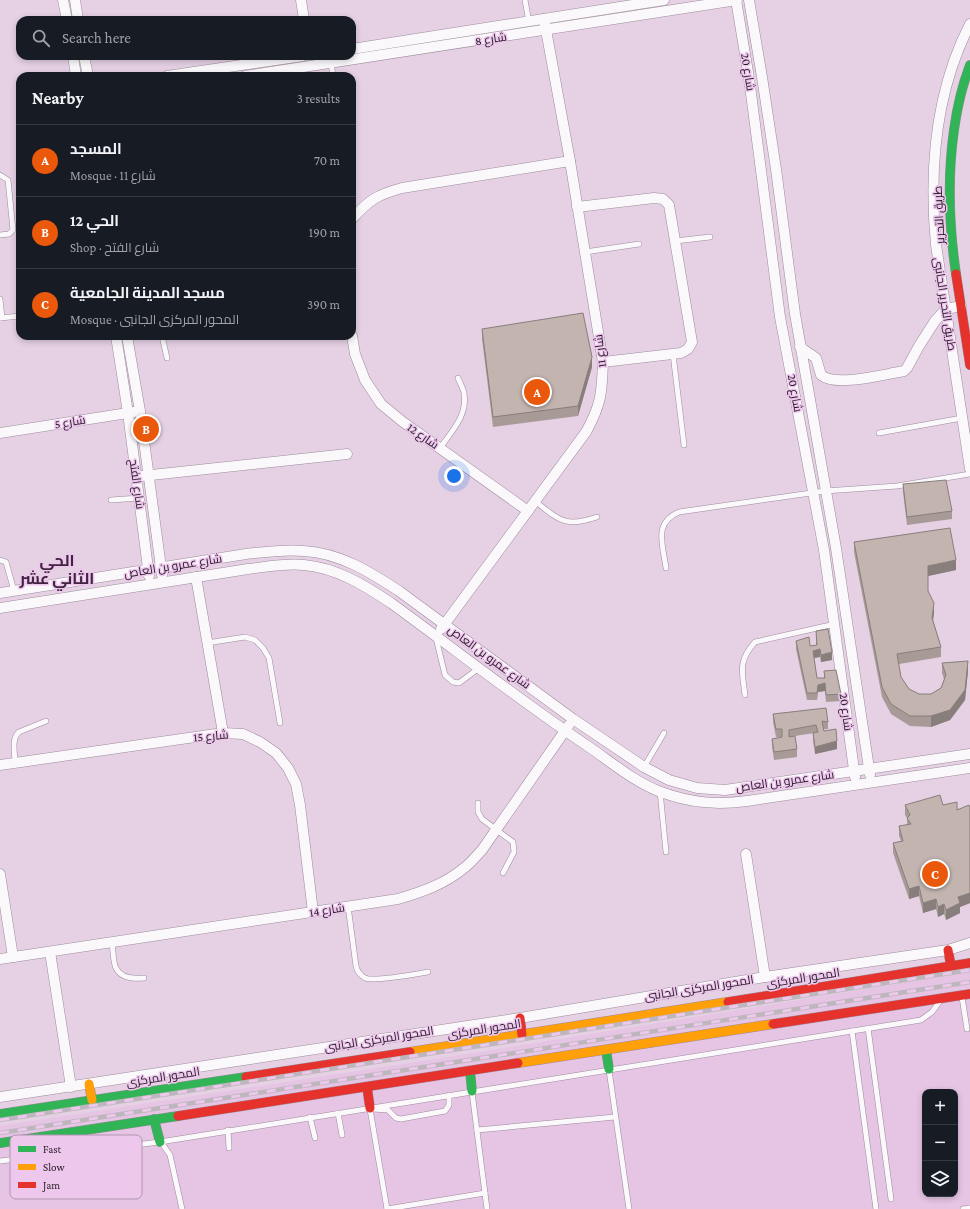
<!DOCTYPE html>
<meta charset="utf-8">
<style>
:root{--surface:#171b24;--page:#242831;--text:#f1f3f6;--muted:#9ea1a6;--line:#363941;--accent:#ea580c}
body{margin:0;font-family:"Crimson Pro",Cairo,serif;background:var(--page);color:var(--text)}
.controls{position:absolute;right:12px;bottom:12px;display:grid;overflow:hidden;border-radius:8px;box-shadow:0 2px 6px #0003}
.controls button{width:36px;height:36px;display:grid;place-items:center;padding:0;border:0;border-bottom:1px solid var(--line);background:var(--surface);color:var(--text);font:20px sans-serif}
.you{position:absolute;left:454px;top:476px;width:14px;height:14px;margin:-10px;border:3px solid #fff;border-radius:50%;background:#1a73e8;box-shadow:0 0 0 6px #1a73e833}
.badge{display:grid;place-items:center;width:26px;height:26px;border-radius:50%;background:var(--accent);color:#fff;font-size:13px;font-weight:700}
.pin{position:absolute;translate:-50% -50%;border:2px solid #fff;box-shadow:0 1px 4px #0006}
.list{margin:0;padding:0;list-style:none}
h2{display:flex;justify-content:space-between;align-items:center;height:52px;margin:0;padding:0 16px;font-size:17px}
h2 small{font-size:13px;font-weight:400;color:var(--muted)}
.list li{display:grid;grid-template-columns:26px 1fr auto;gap:12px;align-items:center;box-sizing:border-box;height:72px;padding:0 16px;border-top:1px solid var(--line)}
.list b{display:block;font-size:15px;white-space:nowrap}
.list p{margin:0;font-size:13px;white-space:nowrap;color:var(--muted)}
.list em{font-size:13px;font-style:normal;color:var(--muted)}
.icon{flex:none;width:22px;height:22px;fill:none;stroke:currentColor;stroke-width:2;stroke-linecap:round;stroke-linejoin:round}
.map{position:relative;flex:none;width:970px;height:1209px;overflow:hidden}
.search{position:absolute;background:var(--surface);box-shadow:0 2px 6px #0003;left:16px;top:16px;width:340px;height:44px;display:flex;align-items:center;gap:10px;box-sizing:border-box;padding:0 14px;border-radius:12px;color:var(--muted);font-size:15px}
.panel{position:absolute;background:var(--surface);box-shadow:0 2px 6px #0003;left:16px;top:72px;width:340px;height:268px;border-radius:12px}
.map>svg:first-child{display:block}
</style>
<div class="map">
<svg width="970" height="1209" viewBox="0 0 970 1209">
<rect width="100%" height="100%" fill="#e5d0e4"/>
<!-- built -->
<path fill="#e5c4e4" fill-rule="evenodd" d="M970,972V1209H0V1126L481,1052ZM925,1092H955V1194H925Z"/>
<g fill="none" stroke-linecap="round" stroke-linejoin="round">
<defs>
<g id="lane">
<path d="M525,0L529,22"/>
<path d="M331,63L333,76"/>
<path d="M0,175L8,180L13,230L9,234L0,235"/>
<path d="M675,241L710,237"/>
<path d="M585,252L639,244"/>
<path d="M0,299L2,318"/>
<path d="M0,318L20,316"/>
<path d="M162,336L167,358"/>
<path d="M673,354L684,445"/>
<path d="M879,433L962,418"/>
<path d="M440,448C452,431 468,415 464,393C463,388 460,383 458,378"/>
<path d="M111,500L139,498"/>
<path d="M535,501C559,520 565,528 597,517"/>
<path d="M0,560L6,562L14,591"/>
<path d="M666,568C663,545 653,523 679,512L825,491L897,486L970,474"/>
<path d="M436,638L445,675L453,682L459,683L479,668"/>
<path d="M207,643L245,637L255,640L263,648L269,658L280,723"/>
<path d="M745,695C742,671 738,661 755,642L835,624"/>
<path d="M15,763C15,753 11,739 19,732L46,721"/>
<path d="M644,767L664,733"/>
<path d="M660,791L666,852"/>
<path d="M478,803V812L482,819L513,842L514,852L503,873"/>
<path d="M348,906L356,966C357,971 360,975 365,978C374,982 416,974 428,972"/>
<path d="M112,942C113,949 113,963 116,968C121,979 134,979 144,978"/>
<path d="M962,997L967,1029"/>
<path d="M868,1028L891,1199"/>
<path d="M852,1031L876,1209"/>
<path d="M609,1070L629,1209"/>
<path d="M472,1092L487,1209"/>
<path d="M370,1109L387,1209"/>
<path d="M373,1109L388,1110L396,1118L401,1119L445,1111L449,1105V1095"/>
<path d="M338,1113L342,1135"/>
<path d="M310,1117L315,1138"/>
<path d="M228,1130L229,1148"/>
<path d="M477,1130L615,1117"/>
<path d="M161,1142L170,1155L182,1209"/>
<path d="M0,1161L160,1142L921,1020L932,1012L940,1001"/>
<path d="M387,1209L485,1193"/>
<path d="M963,1209L970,1208"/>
</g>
<g id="street">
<path d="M63,0L67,20"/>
<path d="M75,0L78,20"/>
<path d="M301,0L304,20"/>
<path d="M736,0L749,78L780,317L824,550L855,777"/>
<path d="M749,0L762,77L776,169L795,314L836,548L870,775"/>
<path d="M970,24C935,92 929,171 936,245L970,469"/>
<path d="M352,49L664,0"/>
<path d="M73,56L76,76"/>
<path d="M84,56L88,76"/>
<path d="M167,76L303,56"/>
<path d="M245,76L737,0"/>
<path d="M577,207L654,198L663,199L669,205L692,342L688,349L681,353L603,362"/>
<path d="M352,219C370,199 377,195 402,188L570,161"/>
<path d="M116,336L128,413L149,576"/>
<path d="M127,336L140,411L162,575"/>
<path d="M352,336L355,354L365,380L381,404L403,422L528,511"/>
<path d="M800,347L816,358L821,375C835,387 881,375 899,372L904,371L907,368L919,346L935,321L946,309L961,306"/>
<path d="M0,433L134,412"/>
<path d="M142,476L347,454"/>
<path d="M196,577L223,733"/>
<path d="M0,593L246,554C265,552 285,549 304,551C340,553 370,572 399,591L573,719L644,767L669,780L697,788L725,790L970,754"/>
<path d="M0,608L248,569C266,567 285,563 304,565C337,568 364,585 391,603C457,651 522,702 589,747C611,762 636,783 661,792C691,803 716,805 747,801L970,768"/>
<path d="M441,629L586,432C601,405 602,393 603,362L570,161L544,19"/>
<path d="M0,765L223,733L243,734L260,742L276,753L288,768L296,784L300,805L313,912"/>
<path d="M746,854L765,977"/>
<path d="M0,874L13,957"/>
<path d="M50,952L71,1087"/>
<path d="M0,959L398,899C422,892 445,884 464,868C471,863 476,856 482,850L569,725"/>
<path d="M0,1097L520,1018L765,977L948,950L970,943"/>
</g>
<g id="fast">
<path d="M956,274C949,226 947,179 954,130C957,108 962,86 970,65"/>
<path d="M606,1050L609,1069"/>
<path d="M470,1071L472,1091"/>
<path d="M0,1114L246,1077"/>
<path d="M154,1119L160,1142"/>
<path d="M0,1143L178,1116"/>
</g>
<g id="slow">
<path d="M410,1052L728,1002"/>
<path d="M518,1063L773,1024"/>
<path d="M89,1084L92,1100"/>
</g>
<g id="jam">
<path d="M956,274L970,365"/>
<path d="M948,950L951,966"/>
<path d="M728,1002L970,963"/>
<path d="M520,1018L522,1035"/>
<path d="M773,1024L970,994"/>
<path d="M246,1077L410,1052"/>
<path d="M367,1087L370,1108"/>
<path d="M178,1116L518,1063"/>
</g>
</defs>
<!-- lane casing -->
<use href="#lane" stroke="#9c8c9b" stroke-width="6"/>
<!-- street casing -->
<use href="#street" stroke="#9c8c9b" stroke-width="11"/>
<!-- fast casing -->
<use href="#fast" stroke="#9c8c9b" stroke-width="10"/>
<!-- slow casing -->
<use href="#slow" stroke="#9c8c9b" stroke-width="10"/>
<!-- jam casing -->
<use href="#jam" stroke="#9c8c9b" stroke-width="10"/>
<!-- lane -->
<use href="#lane" stroke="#fbf8fb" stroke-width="5"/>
<!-- street -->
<use href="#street" stroke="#fbf8fb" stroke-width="10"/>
<!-- fast -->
<use href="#fast" stroke="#30b455" stroke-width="9"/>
<!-- slow -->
<use href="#slow" stroke="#ff9f0a" stroke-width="9"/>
<!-- jam -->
<use href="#jam" stroke="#e5322d" stroke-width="9"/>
<defs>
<g id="rail">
<path d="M0,1120L970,970"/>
<path d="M0,1133L970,982"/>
</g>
</defs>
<!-- rail casing -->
<use href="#rail" stroke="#bdb7bd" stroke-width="4.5"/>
<!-- rail -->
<use href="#rail" stroke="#edc8ec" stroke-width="3" stroke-dasharray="9" stroke-linecap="butt"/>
</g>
<!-- wall -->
<g fill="#a89b97">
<path d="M482,329L592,367L578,416L493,427L482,339Z"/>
<path d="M903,484L952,511V519L907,525L903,492Z"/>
<path d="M854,542L956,570L928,576V591L934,613L933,620L941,647V657L899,664L901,677L909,689L919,694H931L941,688L944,679L942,673V663L968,671L965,700L950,720L931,727L910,726L891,714L882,697L854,552Z"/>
<path d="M816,631L832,660L821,662L820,657L814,658L817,678H824V671L841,694V701L826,702L825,691L818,692L817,700H807L796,649V641L810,646L816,645Z"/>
<path d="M773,714L828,722V729H824V731L837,749L815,754L813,741V733H814L795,736L797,749V757L774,760L772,746V739L782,737H776L773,722Z"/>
<path d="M905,805H943L957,809L970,808V903L960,907V913L946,920L944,914L938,917L936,909L923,913L919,896L909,899L893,853V843L901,841L899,836V826L907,825V818L905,815Z"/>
</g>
<!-- shaded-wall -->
<g fill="#887e7b">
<path d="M592,357V367L578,416V406Z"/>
<path d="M956,560V570L928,576V566Z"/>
<path d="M934,603V613L932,628V618Z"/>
<path d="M820,649V657L813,658V651Z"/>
<path d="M832,652V660L821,662V655Z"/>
<path d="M968,661V671L965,700L950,720L931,727V716Z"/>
<path d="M825,683V691L818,692L817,700L818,685Z"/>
<path d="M837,741V749L815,754V747Z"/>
<path d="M919,886V896L909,899V889Z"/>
<path d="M970,893V903L960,907V913L946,920V910L958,897Z"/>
<path d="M936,899V909L923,913V903Z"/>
<path d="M944,904V914L938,917V907Z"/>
</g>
<!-- building -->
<g fill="#c3b4b0" stroke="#887e7b">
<path d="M583,313L592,357L578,406L493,417L482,329Z"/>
<path d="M946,480L952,511L907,517L903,484Z"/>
<path d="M950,528L956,560L928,566V591L934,603L932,618L941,647L897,654L901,677L909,689L919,694H931L941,688L946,675L942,663L968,661L965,690L950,710L931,716H910L891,704L882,687L854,542Z"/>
<path d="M828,629L832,652L821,655L820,649L813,651L817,678H825L824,671L836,670L841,694L826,695L825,683L818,685L817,693H807L796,641L809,637L810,646L817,645L816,631Z"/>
<path d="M826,708L828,722L822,721L824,731L836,729L837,741L815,747L813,733L818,732L816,725L789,730V737L795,736L797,749L774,752L772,739L782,737V729H776L773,714Z"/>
<path d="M940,795L943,805L957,802V810L969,805L970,808V893L958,897L960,903L946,910L944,904L938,907L936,899L923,903L919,886L909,889L893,843L903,841L899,826L911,824L907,818L910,815L905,805Z"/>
</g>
<g text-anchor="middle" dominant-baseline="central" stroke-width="3" stroke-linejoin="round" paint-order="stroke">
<!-- street labels -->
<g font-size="12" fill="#261926" stroke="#edc8ec">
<text transform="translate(491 39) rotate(-9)">شارع 8</text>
<text transform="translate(748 72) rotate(81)">شارع 20</text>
<text transform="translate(939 215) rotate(-93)">طريق التحرير</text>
<text transform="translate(945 304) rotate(81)">طريق التحرير الجانبى</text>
<text transform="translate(600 351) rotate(-97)">شارع 11</text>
<text transform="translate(795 393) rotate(80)">شارع 20</text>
<text transform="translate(70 422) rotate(-9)">شارع 5</text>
<text transform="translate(423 436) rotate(35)">شارع 12</text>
<text transform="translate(137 484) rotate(82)">شارع الفتح</text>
<text transform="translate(173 566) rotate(-9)">شارع عمرو بن العاص</text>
<text transform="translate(489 657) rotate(36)">شارع عمرو بن العاص</text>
<text transform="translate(846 712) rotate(82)">شارع 20</text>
<text transform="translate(211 736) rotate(-5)">شارع 15</text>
<text transform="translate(785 781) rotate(-8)">شارع عمرو بن العاص</text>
<text transform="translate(327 910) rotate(-9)">شارع 14</text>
<text transform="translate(803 978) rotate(-9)">المحور المركزى</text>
<text transform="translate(699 988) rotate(-9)">المحور المركزى الجانبى</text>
<text transform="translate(484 1029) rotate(-9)">المحور المركزى</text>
<text transform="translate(379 1039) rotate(-9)">المحور المركزى الجانبى</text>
<text transform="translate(163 1077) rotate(-9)">المحور المركزى</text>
</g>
<!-- district labels -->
<g font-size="16" font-weight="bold" fill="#412441" stroke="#edc8ec">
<text x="57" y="560">الحي<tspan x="57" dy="18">الثاني عشر</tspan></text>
</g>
</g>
<!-- legend -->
<rect x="10" y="1135" width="132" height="64" rx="6" fill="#edc8ec" stroke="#b194b1" stroke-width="1"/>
<rect x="18" y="1146" width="18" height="6" fill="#30b455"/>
<rect x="18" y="1164" width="18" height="6" fill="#ff9f0a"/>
<rect x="18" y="1182" width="18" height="6" fill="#e5322d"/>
<g font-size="11" fill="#261926">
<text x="43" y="1153">Fast</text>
<text x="43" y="1171">Slow</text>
<text x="43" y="1189">Jam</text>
</g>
</svg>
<div class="controls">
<button>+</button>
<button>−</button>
<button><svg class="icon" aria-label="layers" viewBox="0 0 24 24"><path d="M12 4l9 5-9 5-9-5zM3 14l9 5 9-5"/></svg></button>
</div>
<div class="you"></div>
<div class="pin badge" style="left:537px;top:392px">A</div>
<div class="pin badge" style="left:146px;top:429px">B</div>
<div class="pin badge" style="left:935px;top:874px">C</div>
<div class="search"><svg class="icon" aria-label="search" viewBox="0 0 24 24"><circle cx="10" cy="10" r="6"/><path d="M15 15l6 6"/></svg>Search here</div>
<section class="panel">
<h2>Nearby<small>3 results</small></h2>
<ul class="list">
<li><span class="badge">A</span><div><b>المسجد</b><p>Mosque · شارع 11</p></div><em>70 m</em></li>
<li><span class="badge">B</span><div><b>الحي 12</b><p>Shop · شارع الفتح</p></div><em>190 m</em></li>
<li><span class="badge">C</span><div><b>مسجد المدينة الجامعية</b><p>Mosque · المحور المركزى الجانبى</p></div><em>390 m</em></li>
</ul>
</section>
</div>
